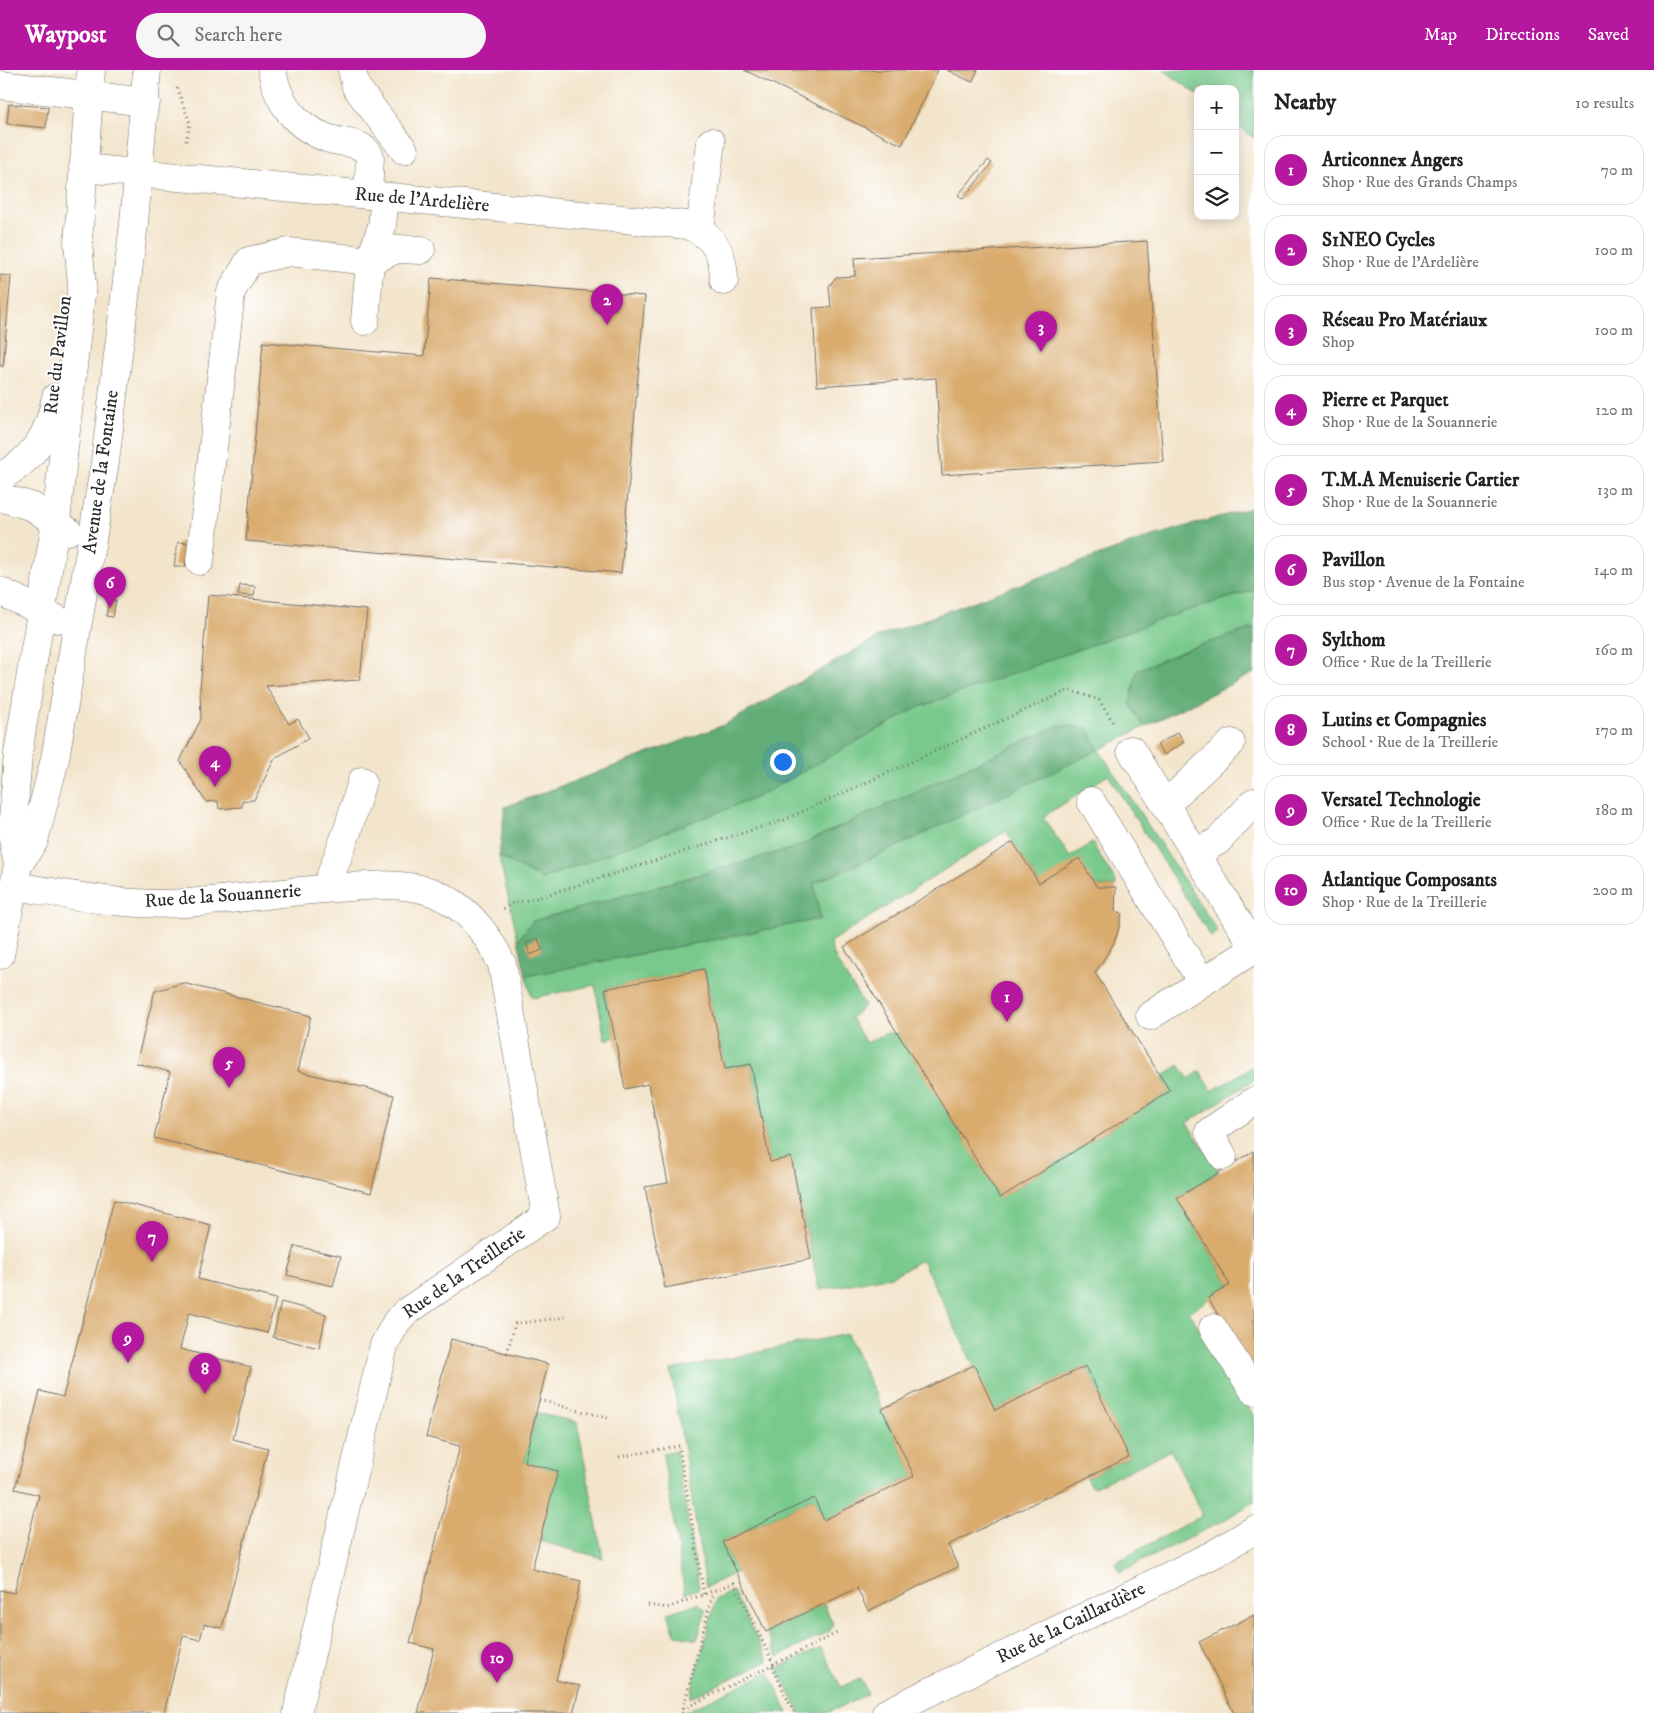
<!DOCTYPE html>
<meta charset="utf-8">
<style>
:root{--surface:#fff;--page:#f6f6f6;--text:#202124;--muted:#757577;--line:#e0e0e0;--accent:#b5179e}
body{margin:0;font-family:"IM FELL DW Pica",serif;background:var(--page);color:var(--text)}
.controls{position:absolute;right:15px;top:15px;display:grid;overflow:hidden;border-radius:10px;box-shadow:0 2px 12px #0003}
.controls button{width:45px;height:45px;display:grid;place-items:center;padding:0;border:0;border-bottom:1px solid var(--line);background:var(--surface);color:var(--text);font:25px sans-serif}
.you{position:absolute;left:782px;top:691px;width:18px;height:18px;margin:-12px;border:4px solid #fff;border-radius:50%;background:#1a73e8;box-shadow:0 0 0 8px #1a73e833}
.badge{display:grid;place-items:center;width:32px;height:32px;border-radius:50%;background:var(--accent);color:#fff;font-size:16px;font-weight:700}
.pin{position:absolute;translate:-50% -41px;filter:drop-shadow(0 1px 2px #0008)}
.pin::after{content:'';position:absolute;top:26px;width:18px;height:15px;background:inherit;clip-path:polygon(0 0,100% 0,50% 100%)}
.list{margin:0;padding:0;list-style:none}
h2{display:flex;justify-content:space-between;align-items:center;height:65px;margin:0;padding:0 20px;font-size:21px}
h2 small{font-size:16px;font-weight:400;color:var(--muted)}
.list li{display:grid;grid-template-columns:32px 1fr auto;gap:15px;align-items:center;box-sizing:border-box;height:70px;margin:0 10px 10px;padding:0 10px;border:1px solid var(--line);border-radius:20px}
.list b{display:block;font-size:19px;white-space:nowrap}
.list p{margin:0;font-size:16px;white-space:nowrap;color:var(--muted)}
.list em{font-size:16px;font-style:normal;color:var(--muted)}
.icon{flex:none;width:28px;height:28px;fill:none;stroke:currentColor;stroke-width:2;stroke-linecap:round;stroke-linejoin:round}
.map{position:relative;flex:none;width:1254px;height:1643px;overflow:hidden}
header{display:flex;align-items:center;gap:30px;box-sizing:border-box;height:70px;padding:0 25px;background:var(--accent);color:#fff}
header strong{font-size:24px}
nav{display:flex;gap:28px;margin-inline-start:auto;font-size:18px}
.search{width:350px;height:45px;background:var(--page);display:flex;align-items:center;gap:12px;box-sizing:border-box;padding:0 18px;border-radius:28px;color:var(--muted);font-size:19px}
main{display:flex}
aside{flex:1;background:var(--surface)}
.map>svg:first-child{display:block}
</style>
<header>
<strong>Waypost</strong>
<div class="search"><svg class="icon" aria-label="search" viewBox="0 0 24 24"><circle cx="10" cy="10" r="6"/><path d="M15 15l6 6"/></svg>Search here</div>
<nav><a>Map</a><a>Directions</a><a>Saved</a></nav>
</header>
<main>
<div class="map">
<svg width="1254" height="1643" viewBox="0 0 1254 1643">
<rect width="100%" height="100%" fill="#fff"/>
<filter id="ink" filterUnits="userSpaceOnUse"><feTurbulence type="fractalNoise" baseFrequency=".02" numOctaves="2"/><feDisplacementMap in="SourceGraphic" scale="10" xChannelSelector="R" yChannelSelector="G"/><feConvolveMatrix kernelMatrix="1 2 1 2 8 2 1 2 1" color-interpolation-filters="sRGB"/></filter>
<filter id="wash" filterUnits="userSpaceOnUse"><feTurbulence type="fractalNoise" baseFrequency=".0096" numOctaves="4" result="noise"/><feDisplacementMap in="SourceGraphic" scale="20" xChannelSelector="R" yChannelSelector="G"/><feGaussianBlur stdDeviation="1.12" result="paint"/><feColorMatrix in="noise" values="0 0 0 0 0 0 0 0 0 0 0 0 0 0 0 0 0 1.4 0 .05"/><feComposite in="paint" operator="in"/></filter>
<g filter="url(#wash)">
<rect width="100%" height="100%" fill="#f3e5cc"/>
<!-- green -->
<g fill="#78c98b" stroke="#527a5b">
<path d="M1164,0H1254V68L1235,53V19H1198V25Z"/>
<path d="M1254,520V558L1191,578L1130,634L1144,657L1099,680L1218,862L1211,867L1108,705L1043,747L1070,787L1092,773L1116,812V817L1039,813L1006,761L830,872C832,890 855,917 864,936L851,948L866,973L887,963H898L1000,1128L1170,1021L1162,1007L1179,995L1189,1009L1200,1001L1212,1021L1254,996V1010L1187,1053L1219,1102L1177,1128L1230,1215L1189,1242L1254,1346V1432L1219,1453L1120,1502L1115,1493L1202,1445L1171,1380L1095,1417L1090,1415L1086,1408L1129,1387L1086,1296L995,1340L922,1190L892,1206L819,1220L791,1088L770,1092L751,994L725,999L704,899L605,919L615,967L605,970L595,915L532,928L526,906L820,849L814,813L885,782L1098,680L1059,655L794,778L533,851L518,870L499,786L541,809L753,729L917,638L1173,545Z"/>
<path d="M847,1264L914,1406L824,1450L813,1428L722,1472L737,1502L706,1517L671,1300Z"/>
<path d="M536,1343L577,1352L603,1488L539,1471L557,1401L524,1392Z"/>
<path d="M676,1381L699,1518L685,1524L663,1384Z"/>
<path d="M733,1521L768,1591L690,1628L716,1529Z"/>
<path d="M698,1533L706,1540L697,1570L675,1564L668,1543Z"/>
<path d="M824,1534L833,1554L830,1561L778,1587L766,1562Z"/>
<path d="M821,1578L841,1617L860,1609L868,1624L827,1643H800L777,1598Z"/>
<path d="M769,1602L788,1643H685L686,1641Z"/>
</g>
<!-- forest -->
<g fill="#62ad77" stroke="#466c51">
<path d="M1254,437V520L1173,545L917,638L753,729L541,809L499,786L505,737L724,655L880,566L1149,467Z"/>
<path d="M1254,558V603L1144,657L1130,634L1137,600L1191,578Z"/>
<path d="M1059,655L1087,658L1099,680L885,782L814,813L820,849L526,906L518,870L533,851L794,778Z"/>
</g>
<g id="blocks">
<!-- building -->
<g fill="#d9ab6d">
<path d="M744,0H938L902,75Z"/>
<path d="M947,0H978L972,12Z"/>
<path d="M9,34L48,37L46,58L7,54Z"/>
<path d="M988,90L992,93L963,129L958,125Z"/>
<path d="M1147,171L1163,391L942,405L936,308L817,316L813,238L831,237L829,216L836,207L855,206L854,188Z"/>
<path d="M0,205L11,206L3,296H0Z"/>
<path d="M431,208L645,226L621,503L246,471L263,272L424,286Z"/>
<path d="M178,472L188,473L185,497L174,496Z"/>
<path d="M240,515L255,516L254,526L238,525Z"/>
<path d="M208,525L367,540L360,610L266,616L289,654L298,649L309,668L275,688L254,730L242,731V737L219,739L218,731L206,732L180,691L201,649L200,619Z"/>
<path d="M109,529L116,530L113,547L106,546Z"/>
<path d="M1178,662L1184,672L1164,685L1157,675Z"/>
<path d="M1013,772L1039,813L1079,788L1097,817H1116L1115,841L1122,843L1119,858L1114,873L1095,903L1170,1021L1000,1128L844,877Z"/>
<path d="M538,868L542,880L530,885L526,873Z"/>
<path d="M704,899L725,999L751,994L770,1092L791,1087L811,1189L665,1218L645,1117L668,1113L658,1063L648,1014L625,1019L605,919Z"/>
<path d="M183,913L311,946L298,1001L394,1025L371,1123L154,1068L170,1002L136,993L155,921Z"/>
<path d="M1254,1081V1304L1208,1228L1230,1215L1177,1128Z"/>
<path d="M114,1130L211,1155L198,1209L276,1229L267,1263L189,1243L180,1279L251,1297L233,1369L268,1378L222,1558L204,1554L200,1570L183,1566L164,1643H0V1520L14,1523L39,1425L15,1419L40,1321L63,1327Z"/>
<path d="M295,1176L341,1186L333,1216L287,1205Z"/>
<path d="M281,1232L326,1244L319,1278L273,1267Z"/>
<path d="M451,1269L548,1294L524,1392L558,1401L532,1499L581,1511L556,1610L580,1616L573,1643H418L434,1579L410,1573L460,1376L426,1367Z"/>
<path d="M974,1295L995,1340L1086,1296L1129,1387L948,1475L958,1497L868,1541L857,1518L766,1562L722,1472L814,1428L824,1450L914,1406L882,1339Z"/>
<path d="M1254,1545V1643H1234L1199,1572Z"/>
</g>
</g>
</g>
<g filter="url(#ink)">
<use href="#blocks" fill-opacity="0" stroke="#716c63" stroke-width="1"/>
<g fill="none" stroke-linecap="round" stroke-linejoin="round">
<defs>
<g id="minor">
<path d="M272,0C277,32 296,57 327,68C342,74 363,70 370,87L368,125"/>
<path d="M352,0L356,17L404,80"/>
<path d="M0,15L146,32"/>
<path d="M83,98L687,155C714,165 724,183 724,211"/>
<path d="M700,160L711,72"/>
<path d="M365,251L370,191L382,156L385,127"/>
<path d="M0,407C34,389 49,365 56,327"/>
<path d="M0,427L33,437L68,461"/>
<path d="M200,491L231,222L249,191L289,182L370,191L397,179L421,180"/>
<path d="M0,521L57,549"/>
<path d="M1131,680L1254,877"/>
<path d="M1091,731L1202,912"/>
<path d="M1166,734L1231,673"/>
<path d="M1196,783L1218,771L1254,732"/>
<path d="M18,795L34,771L55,689L105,392L134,153L147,0"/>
<path d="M14,816C72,825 127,837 187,833C241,829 295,820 349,817C377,815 405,813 432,822C466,835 487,862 502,894L546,1146L406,1242L397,1251L384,1275L297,1643"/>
<path d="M326,818L348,759L362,711"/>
<path d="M0,885L18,795L12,764L18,683L56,451L82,215L78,172L91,0"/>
<path d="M1150,946L1254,879"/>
<path d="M1223,1086L1209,1062L1254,1031"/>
<path d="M1213,1258L1254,1321"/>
<path d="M886,1643L1214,1484L1254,1460"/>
</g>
</defs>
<!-- minor casing -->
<use href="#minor" stroke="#716c63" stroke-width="29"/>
<!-- path -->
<g stroke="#716c63" stroke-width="3" stroke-dasharray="1 4" stroke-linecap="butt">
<path d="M177,18L190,53L186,72"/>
<path d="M503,839L510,834L540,827L784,750L1069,620L1099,630L1114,654"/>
<path d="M507,1283L515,1254L565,1247"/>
<path d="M539,1330L611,1349"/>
<path d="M619,1387L679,1376L704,1525"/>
<path d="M648,1535L667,1538L734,1513L774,1595"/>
<path d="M772,1596L794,1643"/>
<path d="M683,1639L839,1562"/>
<path d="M682,1643L713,1523"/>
</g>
<!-- minor -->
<use href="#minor" stroke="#fff" stroke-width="28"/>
</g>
</g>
<g text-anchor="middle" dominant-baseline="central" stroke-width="4" stroke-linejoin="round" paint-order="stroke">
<!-- street labels -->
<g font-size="19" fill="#2b2b2b" stroke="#fff">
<text transform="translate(422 130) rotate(5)">Rue de l'Ardelière</text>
<text transform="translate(58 285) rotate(-83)">Rue du Pavillon</text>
<text transform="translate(101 402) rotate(-82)">Avenue de la Fontaine</text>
<text transform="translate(223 826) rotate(-4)">Rue de la Souannerie</text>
<text transform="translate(464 1203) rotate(-35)">Rue de la Treillerie</text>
<text transform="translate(1071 1553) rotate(-26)">Rue de la Caillardière</text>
</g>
</g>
</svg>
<div class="controls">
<button>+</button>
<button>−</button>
<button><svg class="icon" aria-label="layers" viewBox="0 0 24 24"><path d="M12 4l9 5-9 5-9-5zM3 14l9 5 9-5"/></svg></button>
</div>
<div class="you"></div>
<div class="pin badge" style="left:1007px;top:952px">1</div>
<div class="pin badge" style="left:607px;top:255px">2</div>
<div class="pin badge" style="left:1041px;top:282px">3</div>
<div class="pin badge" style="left:215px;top:717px">4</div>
<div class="pin badge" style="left:229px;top:1018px">5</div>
<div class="pin badge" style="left:110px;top:538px">6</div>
<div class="pin badge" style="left:152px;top:1192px">7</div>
<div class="pin badge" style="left:205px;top:1324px">8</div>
<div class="pin badge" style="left:128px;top:1293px">9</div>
<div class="pin badge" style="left:497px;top:1613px">10</div>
</div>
<aside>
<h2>Nearby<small>10 results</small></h2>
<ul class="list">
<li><span class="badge">1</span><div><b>Articonnex Angers</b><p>Shop · Rue des Grands Champs</p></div><em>70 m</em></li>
<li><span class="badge">2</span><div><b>S1NEO Cycles</b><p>Shop · Rue de l'Ardelière</p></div><em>100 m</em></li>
<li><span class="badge">3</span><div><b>Réseau Pro Matériaux</b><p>Shop</p></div><em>100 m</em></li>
<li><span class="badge">4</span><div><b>Pierre et Parquet</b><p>Shop · Rue de la Souannerie</p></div><em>120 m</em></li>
<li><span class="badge">5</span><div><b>T.M.A Menuiserie Cartier</b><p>Shop · Rue de la Souannerie</p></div><em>130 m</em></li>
<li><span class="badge">6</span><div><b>Pavillon</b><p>Bus stop · Avenue de la Fontaine</p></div><em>140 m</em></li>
<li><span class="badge">7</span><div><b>Sylthom</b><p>Office · Rue de la Treillerie</p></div><em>160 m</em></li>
<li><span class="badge">8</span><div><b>Lutins et Compagnies</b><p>School · Rue de la Treillerie</p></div><em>170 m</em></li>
<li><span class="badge">9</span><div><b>Versatel Technologie</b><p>Office · Rue de la Treillerie</p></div><em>180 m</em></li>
<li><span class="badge">10</span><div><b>Atlantique Composants</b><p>Shop · Rue de la Treillerie</p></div><em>200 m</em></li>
</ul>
</aside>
</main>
